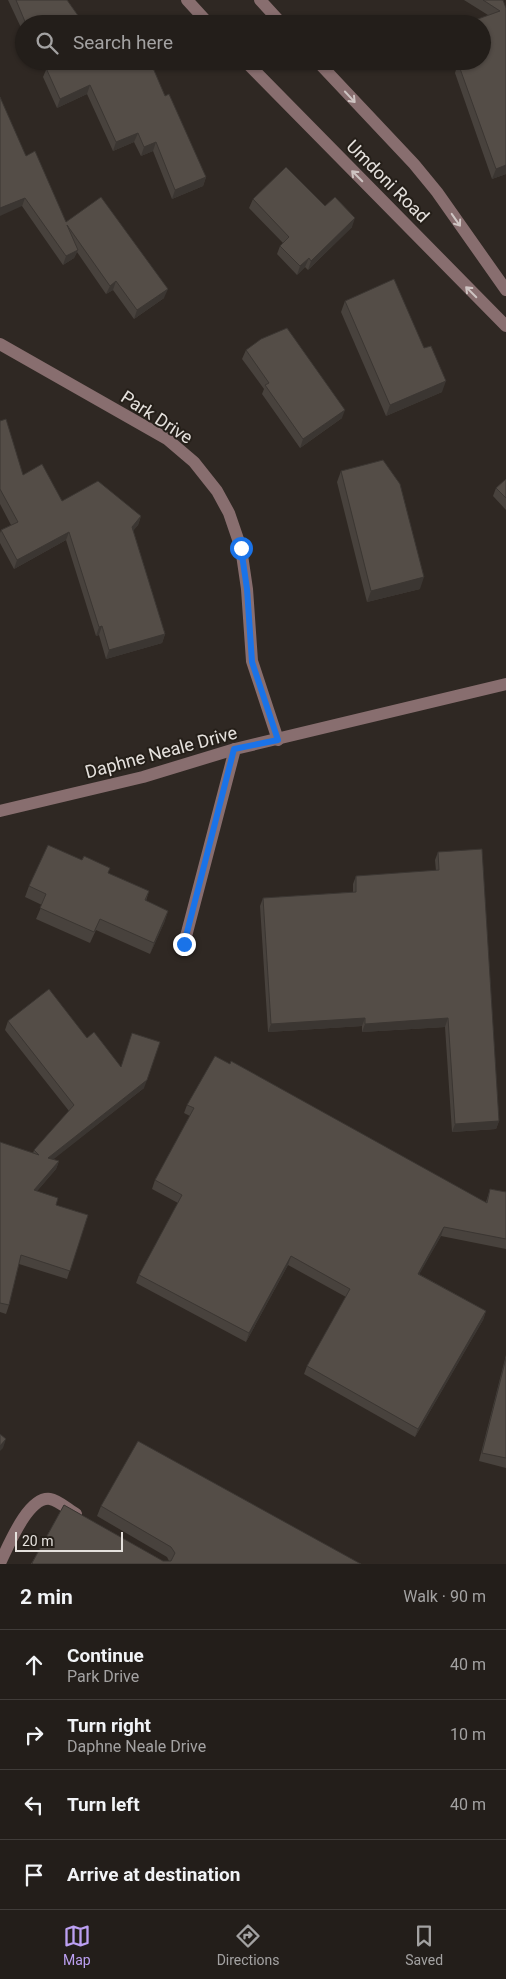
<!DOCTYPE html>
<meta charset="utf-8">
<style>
:root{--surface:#231e1a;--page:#2b2723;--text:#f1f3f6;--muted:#a3a2a2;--line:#403c39;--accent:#bca0f2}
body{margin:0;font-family:Roboto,sans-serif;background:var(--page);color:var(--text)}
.scale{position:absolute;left:15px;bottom:12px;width:108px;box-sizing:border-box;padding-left:5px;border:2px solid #e5e1dd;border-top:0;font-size:14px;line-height:18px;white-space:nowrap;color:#e5e1dd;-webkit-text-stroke:4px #251f19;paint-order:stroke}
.stop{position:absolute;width:15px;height:15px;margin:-11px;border:4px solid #1a73e8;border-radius:50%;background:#fff}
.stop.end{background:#1a73e8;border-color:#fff;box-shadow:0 1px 5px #0008}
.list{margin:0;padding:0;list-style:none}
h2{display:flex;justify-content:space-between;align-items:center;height:65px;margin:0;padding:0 20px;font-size:21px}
h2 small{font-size:16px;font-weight:400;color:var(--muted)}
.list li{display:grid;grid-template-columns:32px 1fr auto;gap:15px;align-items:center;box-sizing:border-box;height:70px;padding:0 20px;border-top:1px solid var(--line)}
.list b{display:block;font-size:19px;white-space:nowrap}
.list p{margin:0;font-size:16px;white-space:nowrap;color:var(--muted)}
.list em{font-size:16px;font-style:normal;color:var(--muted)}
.icon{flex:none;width:28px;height:28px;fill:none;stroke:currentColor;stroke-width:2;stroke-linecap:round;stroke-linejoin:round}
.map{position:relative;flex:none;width:506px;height:1564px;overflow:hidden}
.search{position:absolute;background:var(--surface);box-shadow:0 1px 4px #0004;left:15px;right:15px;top:15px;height:55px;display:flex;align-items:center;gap:12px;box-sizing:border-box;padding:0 18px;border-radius:28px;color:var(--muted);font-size:19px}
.sheet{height:345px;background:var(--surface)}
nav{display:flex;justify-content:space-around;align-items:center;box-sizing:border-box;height:70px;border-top:1px solid var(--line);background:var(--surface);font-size:14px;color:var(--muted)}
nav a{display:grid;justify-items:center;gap:2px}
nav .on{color:var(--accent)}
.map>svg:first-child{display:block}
</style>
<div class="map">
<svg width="506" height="1564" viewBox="0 0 506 1564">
<rect width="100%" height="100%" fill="#2f2823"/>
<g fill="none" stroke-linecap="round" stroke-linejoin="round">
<!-- minor -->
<g stroke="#886e6f" stroke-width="12">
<path d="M187,0L209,24"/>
<path d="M260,0L282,24"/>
<path d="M245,61L506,326"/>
<path d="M317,61L414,164L437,192L506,290"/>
<path d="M0,344L167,439L194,462L217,491L229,513L241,548L247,589L252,661L278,740"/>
<path d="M0,811L143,777L235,749L506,684"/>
<path d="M184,944L235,749"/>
<path d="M0,1563C8,1547 28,1496 50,1499C58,1500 69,1510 76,1514"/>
</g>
</g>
<!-- wall -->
<g fill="#48423d">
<path d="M8,0H67L84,24H24V34Z"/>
<path d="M464,0H503L506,174L492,179L455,73L458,63L482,61L488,15Z"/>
<path d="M40,61H150L165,96L206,177L203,186L172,199L153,151L141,156L134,142L113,151L87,94L57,108L43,77L46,70Z"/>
<path d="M26,156L66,222L164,298L134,319L113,290L106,294L77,252L74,258L63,265L22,206Z"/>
<path d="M253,199L325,206L352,227L308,270L305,267L297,275L277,254L280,246L283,243L249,208Z"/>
<path d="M345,301L442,392L386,416L341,312Z"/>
<path d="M246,350L342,418L300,448L262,394L264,389L242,359Z"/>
<path d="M0,421L23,475L62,501L141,516L138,525L133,530L165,634L162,643L106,659L99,635L96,636L66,540L14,569L0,543V533L1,530L11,525L0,504Z"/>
<path d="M341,471L420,589L367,602L337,482Z"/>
<path d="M506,479V510L493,496L496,488Z"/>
<path d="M438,852L499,1121L496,1129L452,1132L445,1027L362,1032V1026L268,1032L260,906L263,898L353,892V884L356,876L436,871L435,860Z"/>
<path d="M108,873L149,891L146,901L168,911L164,923L150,954L96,930L90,943L36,919L42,905L25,897L29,886Z"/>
<path d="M8,1021L87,1038L121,1067L144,1088L53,1159L59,1161L56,1169L37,1191L56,1205L88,1215L67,1279L19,1264L9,1305L6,1314L0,1312V1142L33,1153L34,1150L69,1111L5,1030Z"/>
<path d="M187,1105L486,1202L490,1189L506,1192V1249L441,1236L419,1274L486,1311L483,1320L415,1437L304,1374L307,1366L346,1297L288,1265L246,1342L136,1283L139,1275L178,1203L152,1189L155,1180L190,1116L184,1113Z"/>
<path d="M506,1355V1468L479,1461Z"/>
<path d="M64,1505L163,1561H169L167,1557L97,1516L101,1506L361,1564H31Z"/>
</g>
<!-- shaded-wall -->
<g fill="#3b3632">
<path d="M90,85L87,94L57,108L60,99Z"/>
<path d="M138,133L134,142L113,151L116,142Z"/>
<path d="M156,142L153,151L141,156L144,147Z"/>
<path d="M506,165V174L492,179L496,169Z"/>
<path d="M206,177L203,186L172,199L175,190Z"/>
<path d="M25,198L22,206L0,216V208Z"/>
<path d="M355,218L352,227L308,270L311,261Z"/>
<path d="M78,250L74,258L63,265L66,256Z"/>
<path d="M309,258L305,267L297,275L300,266Z"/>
<path d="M116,281L113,290L106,294L110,286Z"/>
<path d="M168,289L164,298L134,319L137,310Z"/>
<path d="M446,381L442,392L386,416L390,405Z"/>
<path d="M345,410L342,418L300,448L303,439Z"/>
<path d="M141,516L138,525L129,536L132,527Z"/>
<path d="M69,532L66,540L14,569L17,560Z"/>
<path d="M424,577L420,589L367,602L371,591Z"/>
<path d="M102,626L99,635L96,636L99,627Z"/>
<path d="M165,634L162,643L106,659L109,650Z"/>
<path d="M168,911L164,923L150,954L154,943Z"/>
<path d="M365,1018L362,1026L268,1032L271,1024Z"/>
<path d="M448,1018L445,1027L362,1032L365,1024Z"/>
<path d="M147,1080L144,1088L45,1166L48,1158Z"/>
<path d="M499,1121L496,1129L452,1132L455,1124Z"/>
<path d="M59,1161L56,1169L31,1198L34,1190Z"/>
<path d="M444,1227L441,1236L415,1282L418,1274Z"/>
<path d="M291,1256L288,1265L246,1342L249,1333Z"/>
<path d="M486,1311L483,1320L415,1437L418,1429Z"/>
<path d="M6,1439L3,1448L0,1451V1446Z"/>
</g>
<!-- building -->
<g fill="#544d47" stroke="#3b3632">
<path d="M16,0H67L84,24H26Z"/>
<path d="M483,0H503L506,8V165L496,169L458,63L464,61H482V24H464L500,11Z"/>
<path d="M50,61H150L165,96L169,94L206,177L175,190L156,142L144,147L138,133L116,142L90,85L60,99L46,68L53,65Z"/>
<path d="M0,97L26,156L35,151L66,222L101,197L168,289L137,310L116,281L110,286L67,225L78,250L66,256L25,198L0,208Z"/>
<path d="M286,167L325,206L335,197L355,218L311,261L309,258L300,266L280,246L289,237L253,199Z"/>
<path d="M394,279L424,348L431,346L446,381L390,405L345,301Z"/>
<path d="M287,328L345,410L303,439L265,385L269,383L246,350L261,339Z"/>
<path d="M6,419L23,475L42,464L62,501L98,481L141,516L132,527L165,634L109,650L102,626L99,627L69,532L17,560L1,530L18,522L0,489V421Z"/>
<path d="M383,460L400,484L424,577L371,591L341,471Z"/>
<path d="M506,479V498L496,488Z"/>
<path d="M48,845L82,860L84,856L110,868L108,873L149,891L145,900L168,911L154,943L100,919L94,932L40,908L46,894L29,886Z"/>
<path d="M482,849L499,1121L455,1124L448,1018L365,1024V1018L271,1024L263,898L356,892V876L439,870L438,852Z"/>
<path d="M49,989L87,1038L94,1032L121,1067L132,1033L160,1042L147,1080L48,1158L59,1161L34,1190L58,1198L56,1205L88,1215L70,1271L21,1255L9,1305L0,1303V1142L39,1155L34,1150L74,1105L8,1021Z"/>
<path d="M215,1056L230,1064L231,1061L487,1203L490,1189L506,1192V1239L444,1227L418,1274L486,1311L418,1429L307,1366L350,1289L291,1256L249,1333L139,1275L182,1195L155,1180L194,1108L187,1105Z"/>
<path d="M506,1358V1458L482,1453Z"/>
<path d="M0,1434L6,1439L0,1446Z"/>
<path d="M138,1441L361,1564H33L32,1563L64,1505L163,1561H171L175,1553L171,1547L101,1506Z"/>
</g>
<!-- one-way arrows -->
<defs><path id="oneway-shaft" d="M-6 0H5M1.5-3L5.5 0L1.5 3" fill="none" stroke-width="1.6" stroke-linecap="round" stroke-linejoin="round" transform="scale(1.25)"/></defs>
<g stroke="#cec4c2">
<use href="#oneway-shaft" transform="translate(350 97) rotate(47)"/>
<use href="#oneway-shaft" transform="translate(357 176) rotate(-135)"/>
<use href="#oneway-shaft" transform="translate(456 220) rotate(55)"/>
<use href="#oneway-shaft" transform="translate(471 292) rotate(-135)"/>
</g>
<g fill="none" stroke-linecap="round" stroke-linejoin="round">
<!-- route -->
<path stroke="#1a73e8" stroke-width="6" d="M184,944L234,749L278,740L252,662L247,589L241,548"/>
</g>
<g text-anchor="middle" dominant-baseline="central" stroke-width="4" stroke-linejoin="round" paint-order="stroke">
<!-- street labels -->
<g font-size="18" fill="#e5e1dd" stroke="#251f19">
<text transform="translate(388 181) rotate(45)">Umdoni Road</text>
<text transform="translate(157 417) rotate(33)">Park Drive</text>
<text transform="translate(161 752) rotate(-15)">Daphne Neale Drive</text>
</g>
</g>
</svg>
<div class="scale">20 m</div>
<div class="stop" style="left:241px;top:548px"></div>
<div class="stop end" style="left:184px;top:944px"></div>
<div class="search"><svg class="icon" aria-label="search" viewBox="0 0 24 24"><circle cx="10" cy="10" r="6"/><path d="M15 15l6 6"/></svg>Search here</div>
</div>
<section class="sheet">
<h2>2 min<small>Walk · 90 m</small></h2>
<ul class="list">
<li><svg class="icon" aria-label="ahead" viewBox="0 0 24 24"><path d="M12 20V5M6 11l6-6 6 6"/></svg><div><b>Continue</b><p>Park Drive</p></div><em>40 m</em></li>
<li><svg class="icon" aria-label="right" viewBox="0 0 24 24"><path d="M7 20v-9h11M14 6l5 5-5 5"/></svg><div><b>Turn right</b><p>Daphne Neale Drive</p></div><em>10 m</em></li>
<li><svg class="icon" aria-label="left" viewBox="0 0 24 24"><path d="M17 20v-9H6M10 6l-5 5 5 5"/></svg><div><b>Turn left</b></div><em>40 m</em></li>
<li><svg class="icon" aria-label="arrive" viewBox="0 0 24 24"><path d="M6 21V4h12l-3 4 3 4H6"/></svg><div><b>Arrive at destination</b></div></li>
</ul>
</section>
<nav>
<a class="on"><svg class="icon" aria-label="map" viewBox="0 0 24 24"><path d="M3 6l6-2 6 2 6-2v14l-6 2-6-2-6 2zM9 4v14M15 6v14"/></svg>Map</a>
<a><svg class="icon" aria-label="directions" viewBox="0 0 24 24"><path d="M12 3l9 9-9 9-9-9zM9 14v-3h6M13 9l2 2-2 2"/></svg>Directions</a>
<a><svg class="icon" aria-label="saved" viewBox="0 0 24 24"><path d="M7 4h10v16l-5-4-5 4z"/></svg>Saved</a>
</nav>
